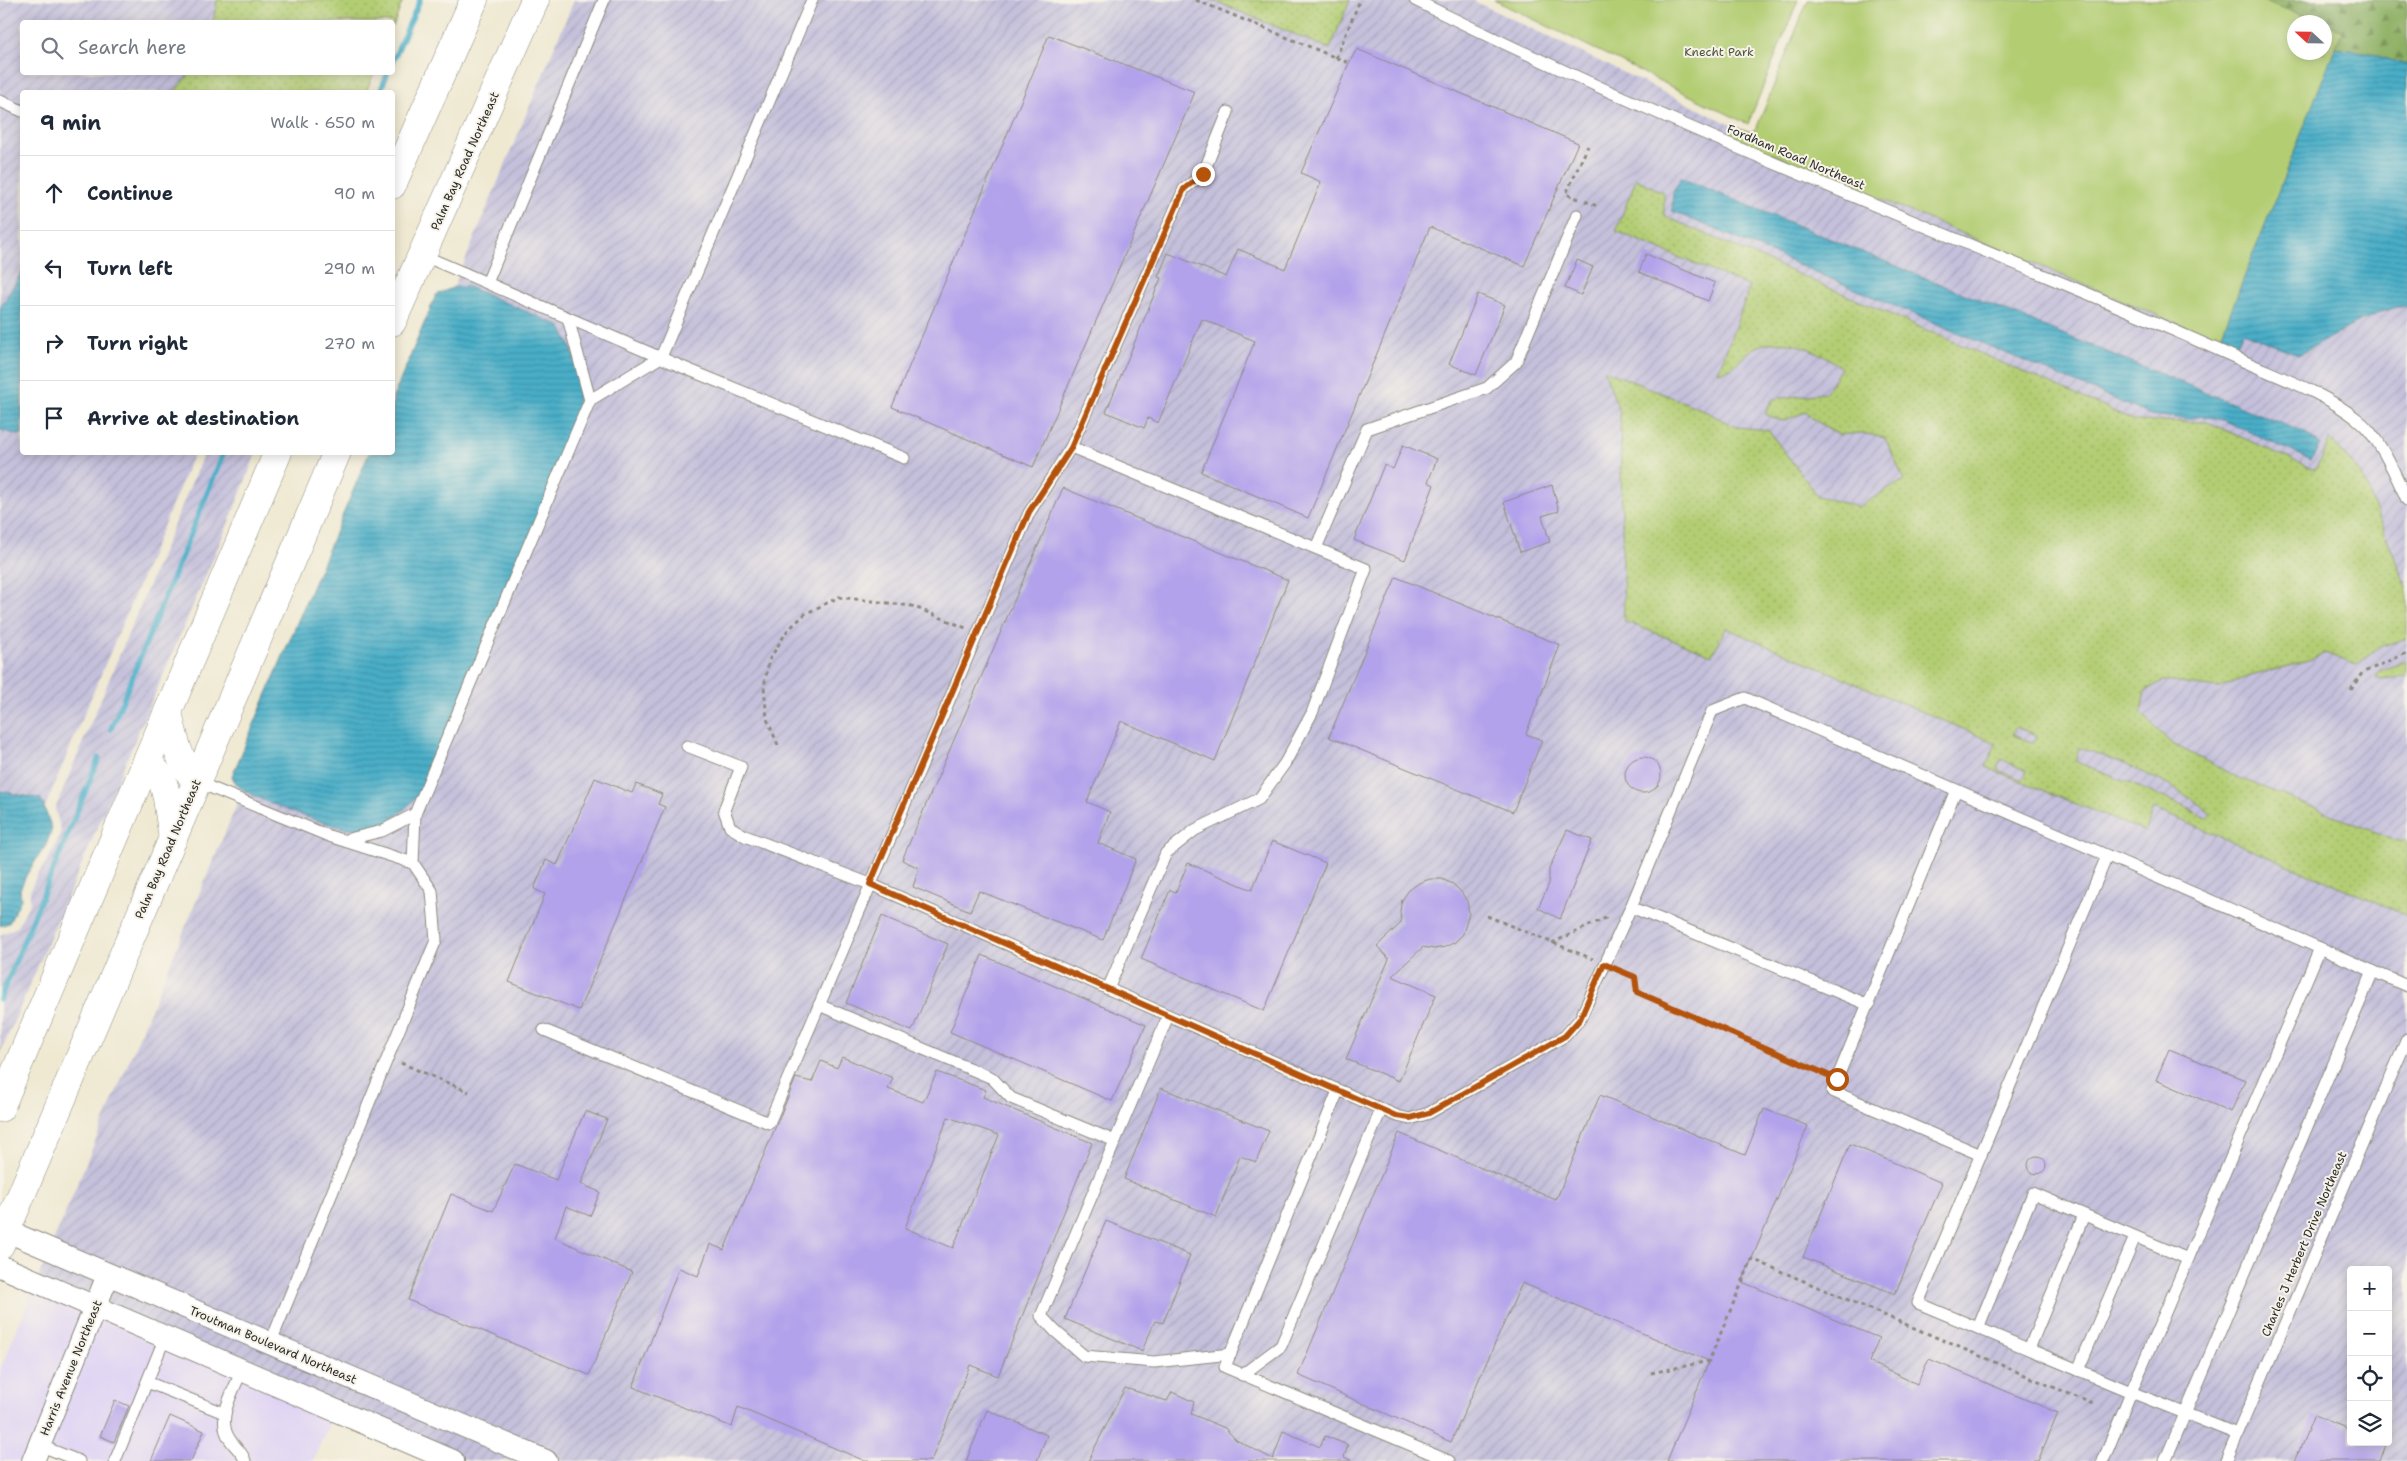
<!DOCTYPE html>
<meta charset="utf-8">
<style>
:root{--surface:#fff;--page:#f2f2f3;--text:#1f2937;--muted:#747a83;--line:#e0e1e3}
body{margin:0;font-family:"Shantell Sans",sans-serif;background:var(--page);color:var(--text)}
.controls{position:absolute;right:15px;bottom:15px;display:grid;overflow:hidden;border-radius:5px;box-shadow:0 2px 12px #0003}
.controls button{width:45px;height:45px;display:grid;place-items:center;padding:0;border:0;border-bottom:1px solid var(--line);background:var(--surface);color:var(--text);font:25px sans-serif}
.compass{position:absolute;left:2287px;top:15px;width:45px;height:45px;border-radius:50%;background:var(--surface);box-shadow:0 2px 12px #0003;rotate:292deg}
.stop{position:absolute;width:15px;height:15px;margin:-11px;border:4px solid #b45309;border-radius:50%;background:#fff}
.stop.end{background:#b45309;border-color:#fff;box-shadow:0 1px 5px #0008}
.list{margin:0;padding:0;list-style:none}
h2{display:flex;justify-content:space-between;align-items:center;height:65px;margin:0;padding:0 20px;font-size:21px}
h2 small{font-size:16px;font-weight:400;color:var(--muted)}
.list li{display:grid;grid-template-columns:32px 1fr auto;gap:15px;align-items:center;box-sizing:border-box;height:75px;padding:0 20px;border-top:1px solid var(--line)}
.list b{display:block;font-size:19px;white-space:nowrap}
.list em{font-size:16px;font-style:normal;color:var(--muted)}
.icon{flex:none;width:28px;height:28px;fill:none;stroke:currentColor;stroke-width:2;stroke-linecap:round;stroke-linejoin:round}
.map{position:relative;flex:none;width:2407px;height:1461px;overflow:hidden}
.search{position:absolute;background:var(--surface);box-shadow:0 2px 12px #0003;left:20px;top:20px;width:375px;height:55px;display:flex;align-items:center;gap:12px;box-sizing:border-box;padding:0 18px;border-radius:5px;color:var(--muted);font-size:19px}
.panel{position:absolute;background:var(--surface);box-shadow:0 2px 12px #0003;left:20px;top:90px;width:375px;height:365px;border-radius:5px}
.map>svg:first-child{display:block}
</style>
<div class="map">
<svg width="2407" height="1461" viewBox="0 0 2407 1461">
<defs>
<pattern id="industrial-furrows" width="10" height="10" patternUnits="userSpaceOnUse" patternTransform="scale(1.25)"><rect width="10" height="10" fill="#c4c0db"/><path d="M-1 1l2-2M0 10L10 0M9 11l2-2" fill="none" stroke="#a9a5bc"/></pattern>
<pattern id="grass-dots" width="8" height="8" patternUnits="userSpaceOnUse" patternTransform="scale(1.25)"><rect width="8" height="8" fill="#b3cd73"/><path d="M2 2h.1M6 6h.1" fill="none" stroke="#9ab064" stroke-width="1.8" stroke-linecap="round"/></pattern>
<pattern id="forest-firs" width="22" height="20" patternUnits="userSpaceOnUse" patternTransform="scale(1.25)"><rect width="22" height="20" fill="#8eb065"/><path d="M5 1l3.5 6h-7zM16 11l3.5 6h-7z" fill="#748f53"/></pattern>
<pattern id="water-rules" width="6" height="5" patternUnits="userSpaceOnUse" patternTransform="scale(1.25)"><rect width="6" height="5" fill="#49aec8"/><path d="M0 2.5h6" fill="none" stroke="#3d8ea3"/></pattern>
</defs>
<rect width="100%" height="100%" fill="#f7f3e8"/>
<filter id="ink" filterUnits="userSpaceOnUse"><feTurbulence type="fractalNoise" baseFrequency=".02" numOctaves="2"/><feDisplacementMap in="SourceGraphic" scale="10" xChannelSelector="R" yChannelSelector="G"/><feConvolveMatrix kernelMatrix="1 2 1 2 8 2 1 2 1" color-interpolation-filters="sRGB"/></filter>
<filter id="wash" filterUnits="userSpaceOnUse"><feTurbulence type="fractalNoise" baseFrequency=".0096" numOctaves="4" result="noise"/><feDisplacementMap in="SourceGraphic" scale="20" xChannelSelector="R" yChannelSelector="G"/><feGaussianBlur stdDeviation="1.12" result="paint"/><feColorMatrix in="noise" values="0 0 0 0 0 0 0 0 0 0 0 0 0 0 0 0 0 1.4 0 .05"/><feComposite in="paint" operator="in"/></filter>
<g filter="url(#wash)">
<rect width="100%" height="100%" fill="#efe9d2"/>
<!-- built -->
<path fill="#e0d4f4" d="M37,1280L337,1406L313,1461H0V1370Z"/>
<!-- industrial -->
<g fill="url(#industrial-furrows)" fill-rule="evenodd">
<path d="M0,0H386L376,22H22V72L355,73L346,92H22V452L194,453L0,914Z"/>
<path d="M574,0H1472L1734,126L1731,136L2235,347L2243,332L2299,355L2361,322L2385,311L2403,306L2407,307V1461H469L37,1280L243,790L308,817L469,287H454ZM2351,1270H2388V1442H2351Z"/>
<path d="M204,453H256L234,510L0,1054V938L1,935L17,927L30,903V891L35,879L55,848L61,830L55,809Z"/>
</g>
<!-- grass -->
<g fill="url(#grass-dots)" stroke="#6f7c4f" fill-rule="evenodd">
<path d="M217,0H403L393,27L392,22H213Z"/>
<path d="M1212,0H1350L1330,49Z"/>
<path d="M191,72H374V73L366,92H174Z"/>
<path d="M1636,179L1664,193V216L2136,421L2207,422L2315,470L2330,439L2362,475L2407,589V638L2382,646L2356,665L2325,653L2312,660L2247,677L2218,688L2163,681L2145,691L2141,713L2171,743L2237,777L2398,841H2407V915L2154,809L2145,832L1986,767L1996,743L1726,628L1712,655L1624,621L1620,413L1604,370L1701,409L1736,427L1768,430L1818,496L1858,507L1904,480L1885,438L1862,433L1839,435L1813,419L1806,412L1782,421L1765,414L1773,399L1825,393L1841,368C1822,351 1783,334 1757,347C1741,354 1738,370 1718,372L1750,287L1616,231ZM2016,727L2037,735L2034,743L2013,735ZM2079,748C2122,760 2175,785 2211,813L2206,818C2164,795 2119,780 2075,761ZM2001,759L2027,771L2023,780L2000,771L1997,767Z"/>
<path d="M2407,661V677L2375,679L2379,671Z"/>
</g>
<!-- forest -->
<path fill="url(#forest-firs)" stroke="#5c6e48" d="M2262,0H2407V65L2365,52L2335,48L2342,31L2325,24L2324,22H2319Z"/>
<!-- green -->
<g fill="#b3cd73" stroke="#6f7c4f">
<path d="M1494,0H1798L1748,124Z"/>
<path d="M1808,0H2262L2319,22H2294V52H2324L2325,24L2342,31L2219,341L1730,136L1734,126L1751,132L1757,127Z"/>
</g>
<!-- water -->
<g fill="url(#water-rules)" stroke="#3a6c7a">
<path d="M2335,48L2365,52L2407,65V307C2388,302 2318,345 2299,355L2243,332L2235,348L2219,341Z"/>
<path d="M1681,178L2305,433L2320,444L2311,460L2223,420L2203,416L2186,419L2151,415L1672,211L1673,193Z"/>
<path d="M22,272V434L18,435L0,430V308Z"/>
<path d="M454,287H469L560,326C582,362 580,390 575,429L425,786C411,804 395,822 372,827C364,829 349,829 341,827C312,820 270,805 244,790C239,788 234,782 232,776L369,453L392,452L393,397L436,295Z"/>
<path d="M0,791L41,799L52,829L46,845L27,874L20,889L21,899L9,923L0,926Z"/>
</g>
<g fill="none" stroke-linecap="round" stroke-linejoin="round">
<!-- stream -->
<g stroke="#49aec8" stroke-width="5.5">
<path d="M392,63L420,0"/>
<path d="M380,92L388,72"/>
<path d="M111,729L224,452"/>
<path d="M0,999L99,758"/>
</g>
</g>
<g id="blocks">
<!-- building -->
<g fill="#b2a2eb" fill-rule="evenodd">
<path d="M1049,35L1195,92L1033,467L892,407Z"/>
<path d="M1357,49L1578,143L1524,266L1430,227L1308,518L1201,472L1255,341L1202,319L1158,423L1148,418L1144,428L1106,412L1161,278L1158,277L1168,253L1226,277L1238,249L1285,269L1321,182L1301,173L1349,63Z"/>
<path d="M1646,254L1715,283L1708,301L1639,272Z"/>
<path d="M1577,260L1593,267L1581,295L1565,288Z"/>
<path d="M1478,294L1505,305L1476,375L1449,364Z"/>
<path d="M1403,445L1437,459L1428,482L1434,485L1405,560L1354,540L1384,465L1393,469Z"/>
<path d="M1552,485L1559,511L1542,516L1550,542L1520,552L1504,502Z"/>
<path d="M1063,488L1288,580L1215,761L1121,721L1087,802L1110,812L1098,843L1136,859L1103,940L979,891L970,911L913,887L919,868L902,860Z"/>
<path d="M1396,577L1560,645L1526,734L1542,740L1513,812L1329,737Z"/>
<circle cx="1643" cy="775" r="18"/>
<path d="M595,778L632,793L636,784L662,794L658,804L665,807L579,1010L509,982L545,894L534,889L546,860L557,865Z"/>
<path d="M1567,830L1592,840L1560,919L1538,908L1549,884V869Z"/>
<path d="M1272,841L1326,863L1264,1011L1141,959L1170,890L1176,892L1188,863L1252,890Z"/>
<path d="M1430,879H1442L1453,884L1461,892L1467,901L1469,913L1463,934L1455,942L1445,947L1434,949L1423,947L1392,976L1436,995L1399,1081L1346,1059L1389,959L1377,946L1401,923L1400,911L1402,900L1409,890L1419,883Z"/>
<path d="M882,916L948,944L912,1031L846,1003Z"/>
<path d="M982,955L1146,1025L1112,1101L950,1032Z"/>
<path d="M2169,1049L2245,1080L2231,1112L2156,1080Z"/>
<path d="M842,1057L893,1078L888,1089L923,1102L937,1072L986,1090L983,1097L1092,1143L998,1376L970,1365L931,1461H865L738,1407L732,1427L633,1387L679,1268L698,1276L710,1244L724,1250L796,1078L812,1082L821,1061L837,1068ZM948,1117L999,1135L953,1248L905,1228Z"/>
<path d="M1161,1088L1269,1131L1256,1162L1240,1156L1216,1217L1124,1179Z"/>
<path d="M1600,1095L1745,1155L1764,1109L1808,1126L1742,1282L1879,1338L1869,1362L1917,1384L1929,1359L2058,1413L2038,1461H1667L1709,1361L1522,1283L1451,1442L1298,1375L1399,1133L1556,1200Z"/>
<path d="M585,1111L607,1119L581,1184L600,1192L590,1216L566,1206L555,1238L632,1272L589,1375L408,1300L451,1194L493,1211L515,1164L556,1180Z"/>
<path d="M1850,1144L1942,1183L1895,1294L1803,1257Z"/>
<circle cx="2037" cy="1165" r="9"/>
<path d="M1106,1221L1190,1255L1163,1323L1155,1321L1142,1351L1065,1319Z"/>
<path d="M1125,1388L1167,1401L1172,1392L1194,1402L1191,1414L1225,1428L1236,1440L1273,1459L1283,1431L1320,1447L1325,1436L1348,1445L1344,1457L1353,1461H1088Z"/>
<path d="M115,1400L129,1406L114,1442L100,1436Z"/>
<path d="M987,1410L1047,1435L1037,1461H966Z"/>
<path d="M2314,1415L2351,1430V1442H2387L2380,1461H2295Z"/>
<path d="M170,1416L204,1431L191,1461H151Z"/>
</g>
</g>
</g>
<g filter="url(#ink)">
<use href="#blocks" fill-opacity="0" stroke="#8d8a7e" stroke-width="1"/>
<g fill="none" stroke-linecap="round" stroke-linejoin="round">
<defs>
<g id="service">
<path d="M1415,0C1618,101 1828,186 2038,273C2106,301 2174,330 2241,360C2281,378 2323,392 2357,419C2379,435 2396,476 2407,500"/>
<path d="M0,101L22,111"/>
<path d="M422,255L687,369L904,458"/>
<path d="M487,283L604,0"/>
<path d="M568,318L590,400"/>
<path d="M1071,447L1366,569L1312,713L1285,763L1259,799L1195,830L1166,853L1108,989"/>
<path d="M1316,548L1367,429L1487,388L1516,362L1577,215"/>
<path d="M687,746L741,767L724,810L730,827L745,836L870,884L1397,1116L1410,1119L1429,1113L1565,1036L1580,1019L1631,907L1712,711L1745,698L2407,986"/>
<path d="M197,782L329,836L413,863L432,891L436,940L270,1344"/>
<path d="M1956,790L1832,1091L1981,1155"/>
<path d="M345,840L382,831L415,814"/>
<path d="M413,863L415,814L590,400L661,357L812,0"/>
<path d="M1631,907L1869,1005"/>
<path d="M819,1005L992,1078L1011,1098L1115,1141L1041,1316L1055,1331L1084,1356L1154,1362L1231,1354"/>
<path d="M544,1030L769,1123L1029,513L1071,447L1184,189L1203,174L1228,112"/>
<path d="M1338,1091L1225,1367L1449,1461"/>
<path d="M1115,1141L1168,1016"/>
<path d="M2188,1259L2320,948"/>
<path d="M1978,1328L2033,1193L2188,1259L2131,1392L2237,1434"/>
<path d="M2029,1349L2084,1215"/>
<path d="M242,1370C234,1390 216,1418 229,1438C234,1447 243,1452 245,1461"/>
<path d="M2078,1370L2135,1237"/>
<path d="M1242,1375L1281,1346L1381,1110"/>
<path d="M147,1382L224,1413"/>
<path d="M39,1445L79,1461"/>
<path d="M115,1461L165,1337"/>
<path d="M2103,1461L2131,1392L1918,1303L2107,856"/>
<path d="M2165,1461L2373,971"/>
<path d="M2226,1461L2407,1039"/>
</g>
<g id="minor">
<path d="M0,1228L546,1461"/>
<path d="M0,1266L453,1461"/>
<path d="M33,1461L108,1275"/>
</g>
<g id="tertiary">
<path d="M168,712C174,738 178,762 197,782"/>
<path d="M147,761L162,778L167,798L173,839"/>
</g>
<g id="secondary">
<path d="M392,185L474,0"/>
<path d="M392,322L535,0"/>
<path d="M0,1108L278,452"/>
<path d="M0,1245L337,452"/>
</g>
</defs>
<!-- service casing -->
<use href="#service" stroke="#8d8a7e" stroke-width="13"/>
<!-- minor casing -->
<use href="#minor" stroke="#8d8a7e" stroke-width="24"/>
<!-- tertiary casing -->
<use href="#tertiary" stroke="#8d8a7e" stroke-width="29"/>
<!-- secondary casing -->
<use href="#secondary" stroke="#8d8a7e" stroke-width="29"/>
<!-- path -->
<g stroke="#8d8a7e" stroke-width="3" stroke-dasharray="4 4" stroke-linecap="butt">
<path d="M1196,0L1349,63"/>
<path d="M1336,58L1360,0"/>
<path d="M1579,199L1566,194L1588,146"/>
<path d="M1585,201L1597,206"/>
<path d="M2351,690L2362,673L2407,653"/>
<path d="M778,745L767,719L764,687L769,660L787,631L805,614L839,597L912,606L966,628"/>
<path d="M1487,916L1593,959"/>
<path d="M1552,943L1610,916"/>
<path d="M1617,970L1635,977L1637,992L1824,1073"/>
<path d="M401,1063L469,1092"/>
<path d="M1651,1373L1709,1361L1752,1259L2093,1404"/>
</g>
<!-- service -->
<use href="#service" stroke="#fff" stroke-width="11"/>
<!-- minor -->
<use href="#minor" stroke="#fff" stroke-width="22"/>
<!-- tertiary -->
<use href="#tertiary" stroke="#fff" stroke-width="28"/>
<!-- secondary -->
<use href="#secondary" stroke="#fff" stroke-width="28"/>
</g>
</g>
<g fill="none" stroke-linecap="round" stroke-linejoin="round" filter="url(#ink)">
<!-- route -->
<path stroke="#b45309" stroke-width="6" d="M1203,174L1184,189L1071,448L1029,512L870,884L1396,1116L1410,1118L1429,1113L1565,1036L1580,1019L1604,964L1635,977L1637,992L1837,1079"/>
</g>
<g text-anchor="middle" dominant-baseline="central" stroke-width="4" stroke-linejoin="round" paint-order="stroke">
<!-- park labels -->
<g font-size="12" fill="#4d543d" stroke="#f7f3e8">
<text x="1719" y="52">Knecht Park</text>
</g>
<!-- street labels -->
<g font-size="12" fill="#2b2b2b" stroke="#f7f3e8">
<text transform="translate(1796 157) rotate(23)">Fordham Road Northeast</text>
<text transform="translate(465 161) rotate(-66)">Palm Bay Road Northeast</text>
<text transform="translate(168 849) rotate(-67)">Palm Bay Road Northeast</text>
<text transform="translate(2304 1244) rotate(-67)">Charles J Herbert Drive Northeast</text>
<text transform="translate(273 1345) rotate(23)">Troutman Boulevard Northeast</text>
<text transform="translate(71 1368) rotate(-68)">Harris Avenue Northeast</text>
</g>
</g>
</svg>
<div class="controls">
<button>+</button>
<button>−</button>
<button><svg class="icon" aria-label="locate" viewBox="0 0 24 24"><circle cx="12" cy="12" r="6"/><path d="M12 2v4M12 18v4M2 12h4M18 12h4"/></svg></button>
<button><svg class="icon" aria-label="layers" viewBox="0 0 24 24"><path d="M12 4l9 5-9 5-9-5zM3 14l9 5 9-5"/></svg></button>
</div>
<svg class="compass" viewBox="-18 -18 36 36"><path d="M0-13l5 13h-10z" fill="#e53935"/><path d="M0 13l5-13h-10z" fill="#747a83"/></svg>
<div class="stop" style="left:1837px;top:1079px"></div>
<div class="stop end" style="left:1203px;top:174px"></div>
<div class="search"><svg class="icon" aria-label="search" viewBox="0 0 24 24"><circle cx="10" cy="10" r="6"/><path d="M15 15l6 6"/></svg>Search here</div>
<section class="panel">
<h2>9 min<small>Walk · 650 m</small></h2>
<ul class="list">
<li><svg class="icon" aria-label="ahead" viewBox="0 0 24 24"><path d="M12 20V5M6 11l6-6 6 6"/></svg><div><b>Continue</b></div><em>90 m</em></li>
<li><svg class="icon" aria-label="left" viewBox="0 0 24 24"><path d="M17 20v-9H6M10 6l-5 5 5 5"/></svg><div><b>Turn left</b></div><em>290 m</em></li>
<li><svg class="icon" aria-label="right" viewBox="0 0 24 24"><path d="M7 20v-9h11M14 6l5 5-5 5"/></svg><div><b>Turn right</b></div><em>270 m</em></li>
<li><svg class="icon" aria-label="arrive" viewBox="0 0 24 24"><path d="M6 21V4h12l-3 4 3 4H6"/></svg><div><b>Arrive at destination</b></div></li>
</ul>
</section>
</div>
